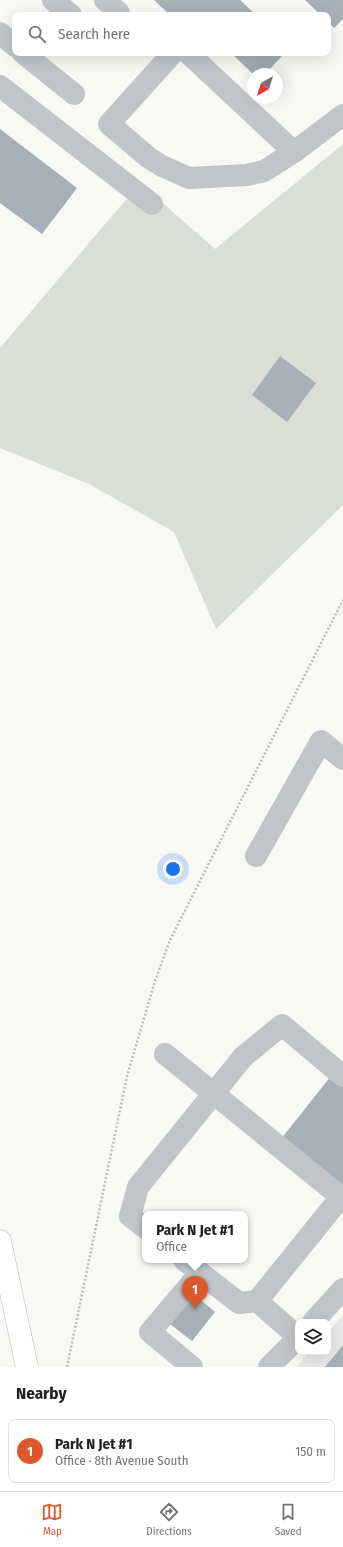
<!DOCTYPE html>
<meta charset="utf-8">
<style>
:root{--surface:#fff;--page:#f6f6f6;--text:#202124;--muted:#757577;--line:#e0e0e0;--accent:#de582e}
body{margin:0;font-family:"Fira Sans Condensed",sans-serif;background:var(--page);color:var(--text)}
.controls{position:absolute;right:12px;bottom:12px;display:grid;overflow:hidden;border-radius:8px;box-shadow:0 4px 16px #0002}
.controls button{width:36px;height:36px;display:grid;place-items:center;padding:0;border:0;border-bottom:1px solid var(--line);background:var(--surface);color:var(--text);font:20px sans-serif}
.compass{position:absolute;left:247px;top:68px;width:36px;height:36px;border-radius:50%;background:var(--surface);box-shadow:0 4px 16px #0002;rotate:219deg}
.you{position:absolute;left:173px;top:869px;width:14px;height:14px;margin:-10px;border:3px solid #fff;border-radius:50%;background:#1a73e8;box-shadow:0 0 0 6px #1a73e833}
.badge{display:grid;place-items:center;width:26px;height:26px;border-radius:50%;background:var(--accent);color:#fff;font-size:13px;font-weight:700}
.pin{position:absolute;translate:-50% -33px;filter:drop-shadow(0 1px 2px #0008)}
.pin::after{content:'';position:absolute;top:21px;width:14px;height:12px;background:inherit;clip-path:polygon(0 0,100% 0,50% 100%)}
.popup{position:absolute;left:142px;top:1211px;width:106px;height:52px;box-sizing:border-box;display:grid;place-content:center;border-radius:8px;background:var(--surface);filter:drop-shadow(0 1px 3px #0005);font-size:13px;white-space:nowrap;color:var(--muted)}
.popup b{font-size:15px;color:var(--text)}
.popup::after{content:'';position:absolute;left:50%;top:100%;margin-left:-8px;border:8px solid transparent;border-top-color:var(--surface)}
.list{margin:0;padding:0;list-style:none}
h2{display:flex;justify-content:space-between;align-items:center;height:52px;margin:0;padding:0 16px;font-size:17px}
h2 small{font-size:13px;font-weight:400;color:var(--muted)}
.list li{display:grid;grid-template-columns:26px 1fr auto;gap:12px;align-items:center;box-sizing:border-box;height:64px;margin:0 8px 8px;padding:0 8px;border:1px solid var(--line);border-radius:8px}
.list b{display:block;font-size:15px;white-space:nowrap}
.list p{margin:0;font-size:13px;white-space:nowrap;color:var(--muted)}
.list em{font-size:13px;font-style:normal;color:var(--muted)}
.icon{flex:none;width:22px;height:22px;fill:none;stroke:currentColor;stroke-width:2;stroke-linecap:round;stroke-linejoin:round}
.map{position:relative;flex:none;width:343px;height:1367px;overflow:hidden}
.search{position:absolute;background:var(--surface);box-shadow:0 4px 16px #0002;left:12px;right:12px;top:12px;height:44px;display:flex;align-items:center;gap:10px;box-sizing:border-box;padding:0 14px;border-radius:8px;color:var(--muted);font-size:15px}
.sheet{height:124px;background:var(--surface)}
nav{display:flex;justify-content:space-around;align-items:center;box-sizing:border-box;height:56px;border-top:1px solid var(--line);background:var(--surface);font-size:11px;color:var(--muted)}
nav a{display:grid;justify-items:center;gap:2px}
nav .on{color:var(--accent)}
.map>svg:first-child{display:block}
</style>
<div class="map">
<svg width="343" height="1367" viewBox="0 0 343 1367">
<rect width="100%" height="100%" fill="#f8f8f5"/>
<!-- built -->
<path fill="#e8e9e8" d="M343,1315V1367H297L310,1352H328V1332Z"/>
<!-- green -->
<path fill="#d9ded6" d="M343,144V505L216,629L174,532L89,484L0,448V348L140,183L215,249Z"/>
<!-- building -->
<g fill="#a7b0b6">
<path d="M154,0H240L256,15H170Z"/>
<path d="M305,0H343V19L334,28L328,22V15H321Z"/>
<path d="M231,53H285L265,74H253Z"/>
<path d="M0,129L77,188L42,234L0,203Z"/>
<path d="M280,356L316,383L287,422L252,395Z"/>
<path d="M331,1076L343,1086V1197L277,1144Z"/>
<path d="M190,1291L215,1312L192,1341L166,1321Z"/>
<path d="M343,1345V1367H325Z"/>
</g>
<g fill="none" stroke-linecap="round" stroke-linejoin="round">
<defs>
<path id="major" d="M0,1241L27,1367"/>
<path id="highway" d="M0,1249L2,1251"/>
</defs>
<!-- major casing -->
<use href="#major" stroke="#b4b9bc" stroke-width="23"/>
<!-- highway casing -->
<use href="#highway" stroke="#b4b8bb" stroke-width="23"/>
<!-- path -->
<path stroke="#bbbec0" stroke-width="2.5" stroke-dasharray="2 2" stroke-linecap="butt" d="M67,1367L127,1076L155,981L170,940L343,600"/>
<!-- minor -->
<g stroke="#c1c5c8" stroke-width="22">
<path d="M53,0L71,15"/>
<path d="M105,0L119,13L117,15"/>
<path d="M0,33L15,46"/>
<path d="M23,53L74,94"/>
<path d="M173,53L109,124L149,158L162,166L189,178L247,175L264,171L294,152L343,115"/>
<path d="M188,53L294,152"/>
<path d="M0,86L152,204"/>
<path d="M256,856L321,741L343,759"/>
<path d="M165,1054L341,1197L257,1301L298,1337"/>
<path d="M145,1228L130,1216L138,1187L243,1057L282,1025L343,1076"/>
<path d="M184,1260L239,1303L257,1301"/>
<path d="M313,1322L343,1289"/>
<path d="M192,1367L150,1332L200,1273"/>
<path d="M269,1367L298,1338"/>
</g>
<!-- major -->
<use href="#major" stroke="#fff" stroke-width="22"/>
<!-- highway -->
<use href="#highway" stroke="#fff" stroke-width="22"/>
</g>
</svg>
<div class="controls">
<button><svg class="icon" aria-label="layers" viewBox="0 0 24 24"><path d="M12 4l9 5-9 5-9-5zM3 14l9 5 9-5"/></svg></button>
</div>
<svg class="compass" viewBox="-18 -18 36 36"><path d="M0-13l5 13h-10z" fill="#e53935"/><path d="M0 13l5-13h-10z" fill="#757577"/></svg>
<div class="you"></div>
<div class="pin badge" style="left:195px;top:1309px">1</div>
<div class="popup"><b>Park N Jet #1</b>Office</div>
<div class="search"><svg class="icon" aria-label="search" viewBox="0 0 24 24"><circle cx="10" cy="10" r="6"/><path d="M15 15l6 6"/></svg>Search here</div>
</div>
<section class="sheet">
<h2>Nearby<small></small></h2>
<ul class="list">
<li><span class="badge">1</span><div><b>Park N Jet #1</b><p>Office · 8th Avenue South</p></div><em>150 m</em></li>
</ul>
</section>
<nav>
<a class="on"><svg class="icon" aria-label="map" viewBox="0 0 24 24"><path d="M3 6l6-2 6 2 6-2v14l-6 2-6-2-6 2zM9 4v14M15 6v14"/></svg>Map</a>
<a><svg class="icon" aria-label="directions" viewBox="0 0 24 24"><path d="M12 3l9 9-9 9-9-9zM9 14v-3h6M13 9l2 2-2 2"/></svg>Directions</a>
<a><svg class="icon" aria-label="saved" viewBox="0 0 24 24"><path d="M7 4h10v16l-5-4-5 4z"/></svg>Saved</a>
</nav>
